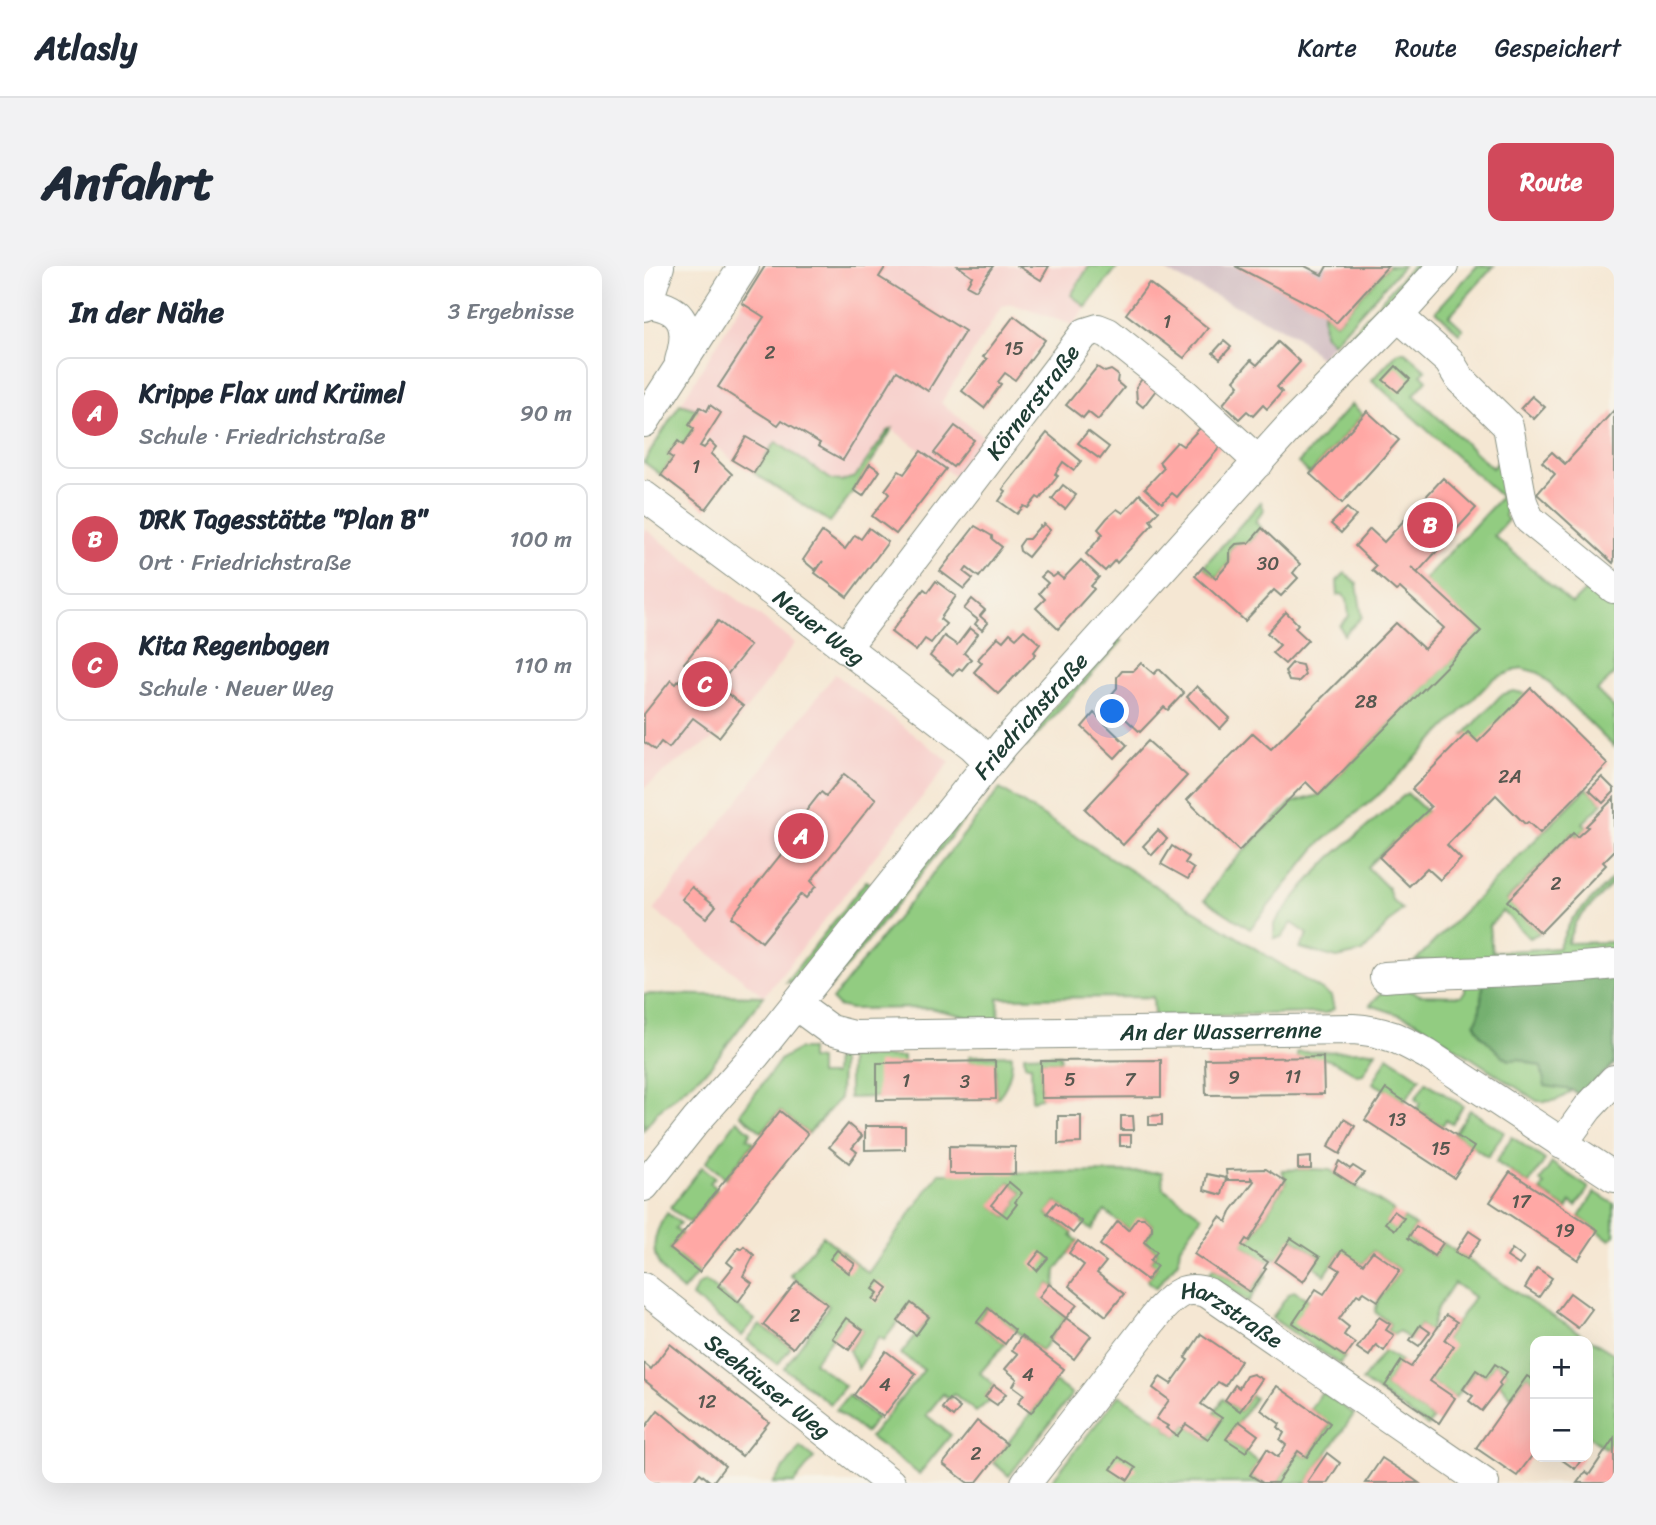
<!DOCTYPE html>
<html lang="de">
<meta charset="utf-8">
<style>
:root{--surface:#fff;--page:#f2f2f3;--text:#1f2937;--muted:#747a83;--line:#e0e1e3;--accent:#d1495b}
body{margin:0;font-family:Sriracha,sans-serif;background:var(--page);color:var(--text)}
.controls{position:absolute;right:21px;bottom:21px;display:grid;overflow:hidden;border-radius:14px;box-shadow:0 7px 28px #0002}
.controls button{width:63px;height:63px;display:grid;place-items:center;padding:0;border:0;border-bottom:2px solid var(--line);background:var(--surface);color:var(--text);font:35px sans-serif}
.you{position:absolute;left:469px;top:446px;width:24px;height:24px;margin:-18px;border:5px solid #fff;border-radius:50%;background:#1a73e8;box-shadow:0 0 0 10px #1a73e833}
.badge{display:grid;place-items:center;width:46px;height:46px;border-radius:50%;background:var(--accent);color:#fff;font-size:23px;font-weight:700}
.pin{position:absolute;translate:-50% -50%;border:4px solid #fff;box-shadow:0 2px 7px #0006}
.list{margin:0;padding:0;list-style:none}
h2{display:flex;justify-content:space-between;align-items:center;height:91px;margin:0;padding:0 28px;font-size:30px}
h2 small{font-size:23px;font-weight:400;color:var(--muted)}
.list li{display:grid;grid-template-columns:46px 1fr auto;gap:21px;align-items:center;box-sizing:border-box;height:112px;margin:0 14px 14px;padding:0 14px;border:2px solid var(--line);border-radius:14px}
.list b{display:block;font-size:26px;white-space:nowrap}
.list p{margin:0;font-size:23px;white-space:nowrap;color:var(--muted)}
.list em{font-size:23px;font-style:normal;color:var(--muted)}
.map{position:relative;flex:none;width:970px;height:1217px;overflow:hidden;border-radius:14px}
header{display:flex;align-items:center;gap:42px;box-sizing:border-box;height:98px;padding:0 35px;background:var(--surface);border-bottom:2px solid var(--line)}
header strong{font-size:33px}
nav{display:flex;gap:38px;margin-inline-start:auto;font-size:24px}
.intro{display:flex;align-items:center;justify-content:space-between;box-sizing:border-box;height:168px;padding:0 42px}
h1{margin:0;font-size:49px}
.button{padding:18px 32px;border-radius:14px;background:var(--accent);color:#fff;font-size:24px;font-weight:700}
main{display:flex;gap:42px;padding:0 42px}
aside{flex:1;background:var(--surface);border-radius:14px;box-shadow:0 7px 28px #0002}
.map>svg:first-child{display:block}
</style>
<header>
<strong>Atlasly</strong>
<nav><a>Karte</a><a>Route</a><a>Gespeichert</a></nav>
</header>
<div class="intro"><h1>Anfahrt</h1><a class="button">Route</a></div>
<main>
<aside>
<h2>In der Nähe<small>3 Ergebnisse</small></h2>
<ul class="list">
<li><span class="badge">A</span><div><b>Krippe Flax und Krümel</b><p>Schule · Friedrichstraße</p></div><em>90 m</em></li>
<li><span class="badge">B</span><div><b>DRK Tagesstätte &quot;Plan B&quot;</b><p>Ort · Friedrichstraße</p></div><em>100 m</em></li>
<li><span class="badge">C</span><div><b>Kita Regenbogen</b><p>Schule · Neuer Weg</p></div><em>110 m</em></li>
</ul>
</aside>
<div class="map">
<svg width="970" height="1217" viewBox="0 0 970 1217">
<rect width="100%" height="100%" fill="#f7f3e8"/>
<filter id="ink" filterUnits="userSpaceOnUse"><feTurbulence type="fractalNoise" baseFrequency=".0143" numOctaves="2"/><feDisplacementMap in="SourceGraphic" scale="14" xChannelSelector="R" yChannelSelector="G"/><feConvolveMatrix kernelMatrix="1 2 1 2 8 2 1 2 1" color-interpolation-filters="sRGB"/></filter>
<filter id="wash" filterUnits="userSpaceOnUse"><feTurbulence type="fractalNoise" baseFrequency=".00686" numOctaves="4" result="noise"/><feDisplacementMap in="SourceGraphic" scale="28" xChannelSelector="R" yChannelSelector="G"/><feGaussianBlur stdDeviation="1.57" result="paint"/><feColorMatrix in="noise" values="0 0 0 0 0 0 0 0 0 0 0 0 0 0 0 0 0 1.4 0 .05"/><feComposite in="paint" operator="in"/></filter>
<g filter="url(#wash)">
<rect width="100%" height="100%" fill="#f5e7d3"/>
<!-- built -->
<g fill="#f7d0cc">
<path d="M121,0H474L429,59L368,38L358,40L297,137L342,173L313,212L248,163L210,224L186,256L88,194L64,172L56,180L26,155Z"/>
<path d="M0,262L151,377L91,459L32,497L0,522Z"/>
<path d="M191,408L306,496L120,730L10,644Z"/>
</g>
<!-- industrial -->
<path fill="#d2bec3" d="M511,0H759L676,92L651,69Z"/>
<!-- green -->
<g fill="#92cc81" stroke="#58845a" stroke-width="2" fill-rule="evenodd">
<path d="M445,0H474L442,41L427,29Z"/>
<path d="M744,0H759L689,77L680,68L679,45L692,57Z"/>
<path d="M768,0H775L700,84L695,81Z"/>
<path d="M833,0H850L805,50L819,63L815,67L792,45Z"/>
<path d="M754,86H761L782,104L777,108L783,114L770,129L848,202L861,188L863,191L861,250L864,254L850,270L928,338L944,322L970,342V408L953,425L970,442V481L895,407L877,402L849,413L739,525L674,579L606,663L561,634L578,607L647,537L675,529L836,365L780,314L857,231L728,114Z"/>
<path d="M36,138L55,144L50,163L39,179L34,176L24,188L29,192L17,209L0,196Z"/>
<path d="M708,138L719,149L666,208L654,197Z"/>
<path d="M248,163L210,224L186,256L110,207L132,176L188,214L198,215L211,211L244,165Z"/>
<path d="M617,236L620,244L611,256L618,262L605,277L592,278L586,284V296L572,312L559,301Z"/>
<path d="M701,307L713,318L718,351L700,369L696,360L705,350L703,333L698,328L694,329L693,315Z"/>
<path d="M472,373L478,375L382,481L376,479Z"/>
<path d="M869,425L888,429L832,481L820,469L857,429Z"/>
<path d="M365,490L369,496L337,533L186,722L187,715Z"/>
<path d="M943,522L959,537L939,557L944,561L933,571L929,567L863,634L896,667L885,672L859,645L845,660L848,686L914,682L928,653L970,611V616L932,655L923,677L970,676V691L771,695Z"/>
<path d="M356,523L681,726L687,730L690,743L682,747L510,750L509,731L354,732L355,753L325,751L285,742L207,743L194,740L188,734Z"/>
<path d="M763,527L783,546L751,578L749,576L723,601L744,622L748,634L758,643L719,686L693,692L656,682L664,668L648,657L638,671L630,672V658L660,620L686,592Z"/>
<path d="M222,615L229,620L151,717L142,716Z"/>
<path d="M821,714H840L835,749L831,758L837,769L858,790L865,794L876,793L897,801L900,809L928,824C916,835 909,836 893,835L768,753L726,739L746,717L761,716L765,725L776,729L817,730L821,725Z"/>
<path d="M0,728L120,730L66,801L14,845L0,863Z"/>
<path d="M155,783H166V793L175,794V809H190L191,791H197L196,832L164,868L136,845L118,866L96,848L137,793Z"/>
<path d="M732,785L719,808L713,809C688,793 684,791 653,792V786Z"/>
<path d="M416,788L417,795H397V832L388,834L387,799H381L380,789Z"/>
<path d="M368,789C368,805 364,822 352,833L351,796H325V790Z"/>
<path d="M744,790L776,812L761,835L729,817Z"/>
<path d="M205,791H259V797L234,831L205,832Z"/>
<path d="M782,816L819,840L808,858L802,854L798,860L773,843L776,837L771,833Z"/>
<path d="M826,844L860,866L844,891L810,868Z"/>
<path d="M93,854L107,866L103,872L110,876L82,912L62,896Z"/>
<path d="M868,871L901,894L885,918L852,896Z"/>
<path d="M908,897L945,922L932,940L927,936L923,943L896,925L900,919L896,915Z"/>
<path d="M58,901L71,911L66,917L73,923L46,957L26,942Z"/>
<path d="M667,903L686,904L750,945L742,957L751,963L760,952L772,960L764,972L790,990L799,977L889,1038L970,1088V1172L962,1183L944,1170V1075H891V1115L883,1110L867,1131L855,1117L863,1106L851,1098L842,1111L832,1104L811,1132L786,1115L801,1074L830,1031L810,1017L793,1043L786,1066L776,1059L766,1074L755,1065L750,1069L743,1064L746,1058L731,1046L734,1035L756,1004L729,985L719,998L697,985L681,1009L670,1000L676,991L648,972L633,994L628,990L624,996L598,979L602,973L606,974L642,916L638,904Z"/>
<path d="M518,906L519,922L558,950L536,981L534,995L512,1022L503,1014L513,1001L506,995L513,986L500,976L508,964V959L500,952L484,964L461,945L447,964L412,936L403,948L429,967L427,970L434,975L412,1004L411,1022L405,1018L396,1031L422,1052L397,1085L343,1042L333,1056L361,1078L336,1107L350,1119L342,1130L346,1134L332,1146L310,1128L305,1133L299,1128L282,1149L307,1169L275,1208L226,1171L280,1104L257,1088L285,1052L268,1038L240,1074L235,1071L214,1103L205,1084L219,1064L202,1053L170,1096L201,1120L186,1138L140,1102L185,1040L146,1009L179,970L224,1007L295,907ZM365,916L378,927L371,936L373,938L363,951L348,939Z"/>
<path d="M951,926L970,938V969L966,974L935,951Z"/>
<path d="M23,947L36,957L31,963L38,968L26,983L55,1006L39,1025C10,1001 0,981 23,947Z"/>
<path d="M569,1002L606,1026L622,1003V1010L604,1036L565,1009Z"/>
<path d="M61,1015L111,1054L98,1070L48,1031L53,1020Z"/>
<path d="M650,1025L665,1034L670,1070L701,1091L695,1098L628,1052L644,1029Z"/>
<path d="M116,1059L147,1081L134,1098L103,1074Z"/>
<path d="M740,1085L757,1095L741,1120L789,1153L784,1160L718,1115Z"/>
<path d="M411,1116L428,1128L365,1210L349,1196Z"/>
<path d="M678,1126L710,1148L664,1215L665,1217H633L654,1185L663,1191L686,1158L666,1143Z"/>
<path d="M204,1129L233,1152L221,1167L192,1144Z"/>
<path d="M475,1129L524,1160L522,1163L533,1170L542,1158L564,1173L578,1153L570,1147L579,1133L596,1145L607,1129L611,1132L583,1173L615,1196L606,1209L619,1217H406Z"/>
<path d="M156,1181L170,1192L150,1217H129Z"/>
</g>
<!-- forest -->
<path fill="#75b06f" stroke="#4a7652" stroke-width="2" d="M970,707V798L936,830L928,824L901,820L897,801L876,793L866,794L858,790L837,769L831,758L835,749L840,714Z"/>
<g id="blocks">
<!-- building -->
<g fill="#ffa8a5">
<path d="M121,0H242L235,11L321,65L284,125L253,105L199,194L174,180L176,177L138,154L134,159L74,121L120,51L98,37Z"/>
<path d="M314,0H349L332,24L323,19L328,10Z"/>
<path d="M374,0H405L397,14Z"/>
<path d="M591,0H661L678,9L683,0H744L692,57L679,45Z"/>
<path d="M505,17L564,62L540,92L482,48Z"/>
<path d="M370,50L401,74L371,114L361,107L354,116L357,118L340,142L318,125L343,93L339,91Z"/>
<path d="M580,75L587,81L576,93L569,87Z"/>
<path d="M634,76L656,96L633,121L638,126L623,143L619,139L609,150L603,145L595,153L579,138L595,119L590,114L607,94L613,99Z"/>
<path d="M752,100L766,113L754,126L739,114Z"/>
<path d="M453,101L461,106L467,104L474,109L473,116L480,122L454,154L444,146L439,152L422,139Z"/>
<path d="M498,113L512,124L499,141L493,136L492,121Z"/>
<path d="M888,130L901,141L890,153L877,142Z"/>
<path d="M66,139L77,147L56,180L60,182L66,175L72,181L67,188L88,208L62,243L17,209L29,192L24,189L34,175L39,179L50,163L45,159L56,141L63,145Z"/>
<path d="M970,144V295L969,297L893,228L911,208L898,196L908,186L921,198Z"/>
<path d="M723,145L755,174L698,237L666,208Z"/>
<path d="M311,160L330,174L309,201L290,187Z"/>
<path d="M557,161L577,180L533,231L528,227L518,237L501,222L520,202L515,196L533,176L539,180Z"/>
<path d="M444,165L465,181L456,193L434,177Z"/>
<path d="M403,167L437,195L430,204L419,196L411,208L414,210L396,233L393,231L384,242L380,240L373,248L355,235L362,225L359,223Z"/>
<path d="M102,171L124,184L110,207L88,194Z"/>
<path d="M277,185L302,203L252,268L228,250L245,228L241,224L255,205L260,208Z"/>
<path d="M226,198L236,205L219,230L210,224Z"/>
<path d="M799,212L832,242L774,306L767,301L837,365L675,529L662,516L595,585L543,534L609,467L627,483L752,357L780,383L800,362L756,322L752,325L728,304L732,300L711,280L726,263L740,276Z"/>
<path d="M419,219L432,229L421,243L408,233Z"/>
<path d="M496,228L515,245L506,254L509,258L473,297L471,294L461,305L442,288L459,268L454,263L463,252L473,243L479,247Z"/>
<path d="M703,242L712,250L697,267L687,258Z"/>
<path d="M400,258L406,264L384,291L376,285L375,280L380,273H385L396,260L397,261Z"/>
<path d="M331,260L348,270V273L358,281L335,311L323,302L320,306L329,313L320,323L296,305Z"/>
<path d="M225,262L244,276L203,331L171,307L179,295L171,304L159,294L178,266L201,283L211,269L217,273Z"/>
<path d="M618,262L656,298L649,307L654,312L637,330L630,324L601,355L551,310L559,301L572,312L586,296V284L592,278L605,277Z"/>
<path d="M437,294L455,311L447,320L450,323L414,363L392,342L401,333L395,327L404,317L397,311L402,306L409,311L413,308L419,313Z"/>
<path d="M292,315L312,330L296,353L302,358L287,377L281,373L272,385L247,366L280,323L284,326Z"/>
<path d="M328,333L341,344L336,350L344,357L338,364L331,358L334,354L320,343Z"/>
<path d="M642,346L654,358L651,362L664,374L641,398L628,387L636,379L623,367Z"/>
<path d="M74,355L106,380L74,420L99,440L75,471L49,452L25,482L17,476L11,484L0,476V448L27,414L32,418L45,401L40,397Z"/>
<path d="M326,362L334,368L320,387L327,393L318,404L315,402L309,409L286,390L300,370L313,379Z"/>
<path d="M380,364L396,378L390,386L392,388L354,428L330,406L338,397L334,393L354,371L359,375L366,367L372,372Z"/>
<path d="M497,397L510,408L515,403L540,427L524,444L520,441L496,466L462,435L473,422V411L478,405H489Z"/>
<path d="M648,397L658,399L661,409L654,416L645,415L641,405Z"/>
<path d="M553,420L586,452L576,463L543,431Z"/>
<path d="M887,422L964,498L896,567L884,556L881,558L852,529L803,579L817,593L796,614L783,602L765,620L735,591L787,541L768,523L824,466L834,476Z"/>
<path d="M450,447L483,479L471,492L438,461Z"/>
<path d="M504,475L543,510L479,579L441,543Z"/>
<path d="M200,508L232,533L167,615L172,620L162,632L157,628L118,676L87,651L158,562L152,558L177,526L182,530Z"/>
<path d="M958,511L970,523V526L959,537L945,524Z"/>
<path d="M970,532V585L959,596L962,599L896,667L863,635L929,567L933,571L944,561L942,560Z"/>
<path d="M514,564L523,573L508,589L499,580Z"/>
<path d="M528,580L545,591L541,597L550,603L544,613L517,598Z"/>
<path d="M48,621L72,640L62,652L38,633Z"/>
<path d="M679,791L680,828L562,829L561,793Z"/>
<path d="M517,794V831L397,832V795Z"/>
<path d="M351,795L352,833L233,834V797Z"/>
<path d="M742,823L830,881L810,912L721,854Z"/>
<path d="M136,845L164,868L55,1006L26,983Z"/>
<path d="M518,849V859H505V850Z"/>
<path d="M414,850H437V877L414,878Z"/>
<path d="M477,850H489L490,864H477Z"/>
<path d="M700,853L711,860L696,888L684,881Z"/>
<path d="M204,858L218,870L208,882L213,886L205,897L185,881Z"/>
<path d="M221,860H261V883L221,884Z"/>
<rect x="476" y="869" width="11" height="11"/>
<path d="M305,880L371,881V908H305Z"/>
<path d="M667,891V903H654V892Z"/>
<path d="M695,895L706,903L709,900L720,907L710,919L690,906Z"/>
<path d="M622,903L642,916L605,975L602,973L598,979L624,996L620,1002L622,1003L606,1026L550,988L576,951L583,956L588,944L610,915L607,912V914H583L582,904Z"/>
<path d="M866,906L954,964L934,994L846,936Z"/>
<path d="M563,908L582,912L578,929L560,924Z"/>
<path d="M365,916L378,927L371,936L373,938L363,951L347,939Z"/>
<path d="M412,936L438,956L429,967L403,947Z"/>
<path d="M750,945L760,952L751,964L741,957Z"/>
<path d="M493,952H500L508,959V964L500,976L513,986L506,995L513,1000L503,1014L456,979L474,955L484,964Z"/>
<path d="M772,960L799,977L790,990L764,972Z"/>
<path d="M825,965L837,973L823,993L811,986Z"/>
<path d="M647,972L676,991L659,1016L631,996Z"/>
<path d="M434,975L462,996L453,1007L480,1028L462,1050L425,1020L440,999L425,987Z"/>
<path d="M100,980L110,989L99,1010L108,1017L94,1036L74,1020L89,1001L83,996L94,982L97,983Z"/>
<path d="M868,983L880,992L875,999L863,991Z"/>
<path d="M193,984L211,998L205,1007L186,993Z"/>
<path d="M698,984L719,998L729,985L756,1004L734,1035L720,1026L716,1030L713,1028L695,1053L705,1061L700,1069L711,1077L701,1091L649,1057L672,1023L680,1028L696,1004L688,999Z"/>
<path d="M396,985L404,992L393,1005L386,998Z"/>
<path d="M893,1002L908,1012L895,1031L881,1022Z"/>
<path d="M153,1015L183,1038L149,1082L119,1059Z"/>
<path d="M235,1015L244,1022L234,1037L229,1033L234,1027L229,1023Z"/>
<path d="M405,1018L433,1039L422,1052L447,1070L430,1093L406,1074L422,1052L395,1031Z"/>
<path d="M926,1027L948,1043L934,1062L912,1046Z"/>
<path d="M267,1037L285,1051L272,1069L254,1055Z"/>
<path d="M344,1042L371,1064L361,1078L333,1056Z"/>
<path d="M802,1049L813,1056L801,1074L810,1080L786,1115L811,1132L795,1157L741,1120L757,1095L767,1101Z"/>
<path d="M735,1051L746,1058L742,1064L750,1069L740,1085L732,1079L725,1090L713,1082Z"/>
<path d="M202,1052L219,1064L205,1084L188,1072Z"/>
<path d="M776,1059L786,1066L775,1080L766,1074Z"/>
<path d="M557,1068L597,1095L581,1120L574,1116L557,1138L578,1152L564,1173L542,1158L533,1170L522,1162L524,1160L512,1153L525,1134L509,1122L516,1111L527,1118L544,1094L541,1092Z"/>
<path d="M377,1070L420,1103L387,1147L374,1137L380,1128L369,1120L373,1113L361,1103L374,1088L368,1084Z"/>
<path d="M26,1078L125,1156L98,1190L0,1114V1097L7,1103Z"/>
<path d="M242,1085L272,1108L239,1151L210,1129Z"/>
<path d="M851,1098L863,1106L855,1117L857,1120L838,1145L825,1135L829,1130L819,1123L832,1104L842,1111Z"/>
<path d="M609,1108L618,1113L596,1145L581,1134L591,1119L595,1122L602,1110Z"/>
<path d="M883,1110L891,1115V1188L890,1187L873,1210L832,1182Z"/>
<path d="M350,1119L362,1128L353,1139L341,1131Z"/>
<path d="M633,1120L686,1157L663,1191L654,1185L633,1217H619L606,1209L623,1183L634,1191L642,1179L636,1174L640,1167L634,1161L636,1158L617,1144Z"/>
<path d="M305,1133L316,1142L309,1151L298,1142Z"/>
<path d="M14,1144L81,1200L68,1217L56,1207L48,1217H0V1163Z"/>
<path d="M333,1155L363,1178L332,1217H324L299,1198Z"/>
<path d="M595,1155L614,1169L602,1186L582,1173Z"/>
<path d="M970,1172V1217H933L941,1206L945,1209Z"/>
<path d="M683,1187L696,1197L683,1217H665L663,1216Z"/>
<path d="M475,1191L492,1202L484,1214L467,1203Z"/>
<path d="M914,1191H939L931,1203Z"/>
<path d="M738,1192L758,1205L775,1217H721Z"/>
</g>
</g>
</g>
<g filter="url(#ink)">
<use href="#blocks" fill-opacity="0" stroke="#8a9284" stroke-width="2"/>
<g fill="none" stroke-linecap="round" stroke-linejoin="round">
<defs>
<g id="minor">
<path d="M3,37L15,0"/>
<path d="M0,40L3,37C41,42 46,61 36,95"/>
<path d="M754,50L805,95L816,113L864,160L878,236L885,253L970,322"/>
<path d="M0,156L100,0"/>
<path id="s1" d="M0,230L136,331L328,479L345,496"/>
<path id="s2" d="M202,381L441,67L454,63L464,67L542,129L615,196"/>
<path d="M741,711C817,705 894,707 970,698"/>
<path id="s3" d="M152,739L186,764L210,770L709,763C741,765 756,773 783,788L970,911"/>
<path d="M918,878L944,842L970,814"/>
<path id="s4" d="M0,920L52,855L112,788L360,478L649,157L754,50L799,0"/>
<path id="s5" d="M0,1022L246,1217"/>
<path id="s6" d="M382,1217L516,1044C531,1028 541,1019 564,1027L840,1217"/>
</g>
</defs>
<!-- minor casing -->
<use href="#minor" stroke="#8a9284" stroke-width="32"/>
<!-- minor -->
<use href="#minor" stroke="#fff" stroke-width="30"/>
</g>
</g>
<g text-anchor="middle" dominant-baseline="central" stroke-width="5" stroke-linejoin="round" paint-order="stroke">
<!-- number labels -->
<g font-size="19" fill="#575850">
<text x="523" y="55">1</text>
<text x="370" y="82">15</text>
<text x="126" y="86">2</text>
<text x="52" y="200">1</text>
<text x="624" y="297">30</text>
<text x="722" y="435">28</text>
<text x="866" y="510">2A</text>
<text x="912" y="617">2</text>
<text x="649" y="810">11</text>
<text x="590" y="811">9</text>
<text x="426" y="813">5</text>
<text x="486" y="813">7</text>
<text x="262" y="814">1</text>
<text x="321" y="815">3</text>
<text x="753" y="853">13</text>
<text x="797" y="882">15</text>
<text x="877" y="935">17</text>
<text x="921" y="964">19</text>
<text x="151" y="1049">2</text>
<text x="384" y="1108">4</text>
<text x="241" y="1118">4</text>
<text x="63" y="1135">12</text>
<text x="332" y="1187">2</text>
</g>
<!-- street labels -->
<g font-size="23" fill="#1f3d34" stroke="#f7f3e8">
<text stroke="none"><textPath href="#s2" startOffset="308">Körnerstraße</textPath></text>
<text stroke="none"><textPath href="#s1" startOffset="219">Neuer Weg</textPath></text>
<text stroke="none"><textPath href="#s4" startOffset="609">Friedrichstraße</textPath></text>
<text stroke="none"><textPath href="#s3" startOffset="434">An der Wasserrenne</textPath></text>
<text stroke="none"><textPath href="#s6" startOffset="304">Harzstraße</textPath></text>
<text stroke="none"><textPath href="#s5" startOffset="158">Seehäuser Weg</textPath></text>
</g>
</g>
</svg>
<div class="controls">
<button>+</button>
<button>−</button>
</div>
<div class="you"></div>
<div class="pin badge" style="left:157px;top:570px">A</div>
<div class="pin badge" style="left:786px;top:259px">B</div>
<div class="pin badge" style="left:61px;top:418px">C</div>
</div>
</main>
